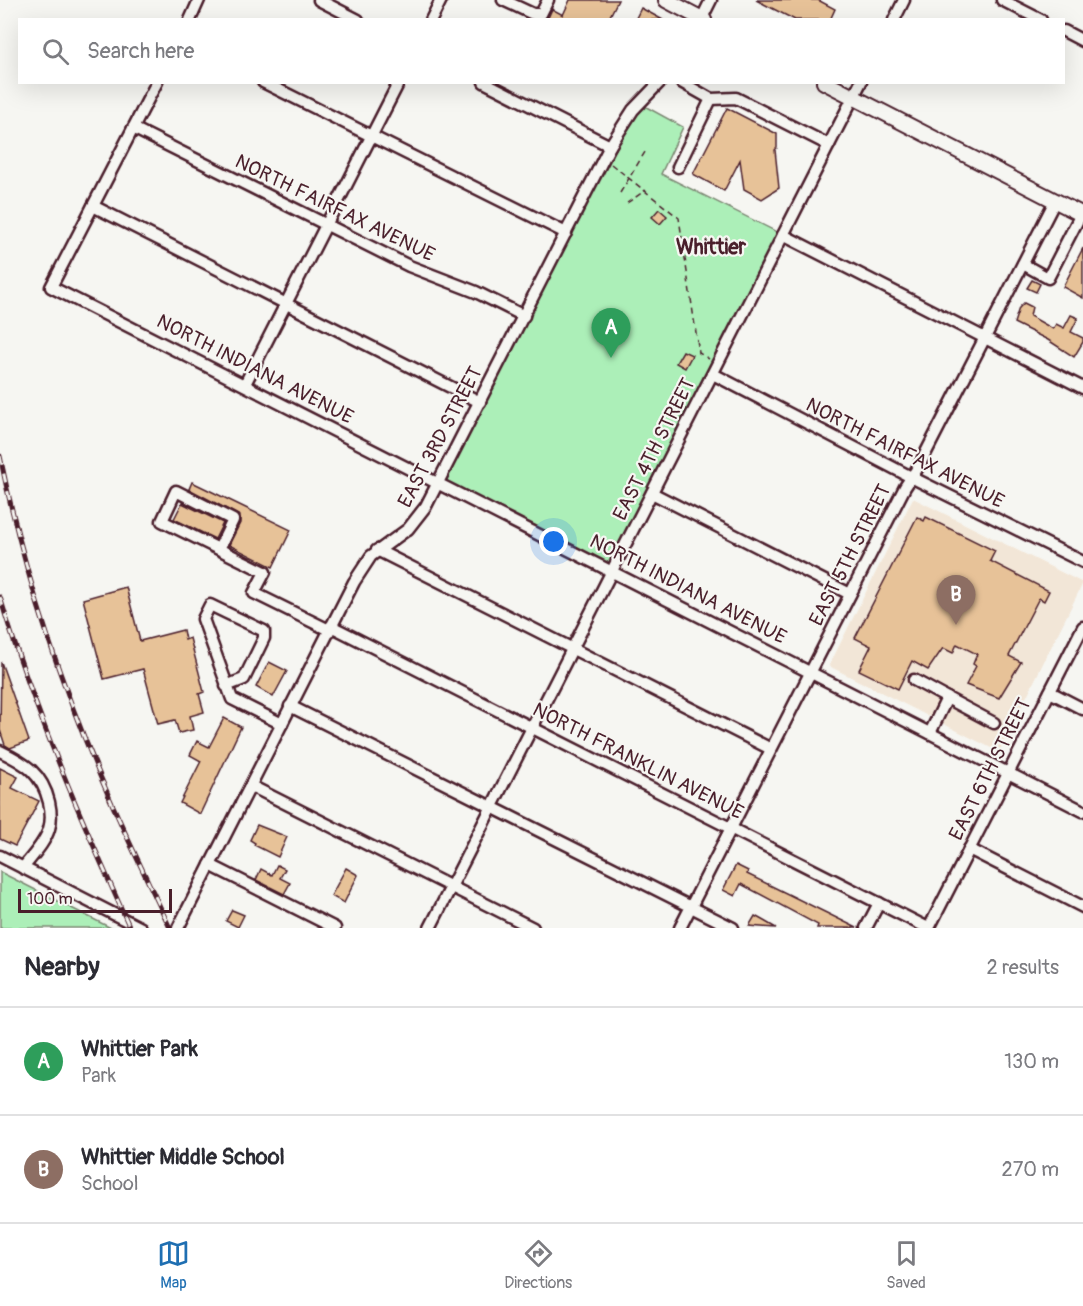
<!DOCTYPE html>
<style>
:root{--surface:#fff;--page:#f7f7f7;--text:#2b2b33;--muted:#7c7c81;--line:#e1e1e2;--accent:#1f6fb2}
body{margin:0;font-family:Pangolin,sans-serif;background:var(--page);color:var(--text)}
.scale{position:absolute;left:18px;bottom:15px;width:154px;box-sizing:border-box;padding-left:6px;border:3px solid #4a1f2b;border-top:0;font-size:16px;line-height:21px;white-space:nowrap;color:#4a1f2b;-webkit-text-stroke:4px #f6f6f2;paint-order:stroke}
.you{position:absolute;left:554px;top:542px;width:21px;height:21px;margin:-15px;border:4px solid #fff;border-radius:50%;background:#1a73e8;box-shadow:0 0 0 9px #1a73e833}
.badge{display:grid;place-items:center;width:39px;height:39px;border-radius:50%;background:var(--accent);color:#fff;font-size:20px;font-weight:700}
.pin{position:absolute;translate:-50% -50px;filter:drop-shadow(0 2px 3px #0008)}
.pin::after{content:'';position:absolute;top:32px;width:21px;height:18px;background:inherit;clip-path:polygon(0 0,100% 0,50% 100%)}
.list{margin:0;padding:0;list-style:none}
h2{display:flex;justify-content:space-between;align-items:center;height:78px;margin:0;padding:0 24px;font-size:26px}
h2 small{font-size:20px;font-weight:400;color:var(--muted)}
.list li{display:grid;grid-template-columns:39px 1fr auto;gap:18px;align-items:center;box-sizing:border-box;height:108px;padding:0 24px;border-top:2px solid var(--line)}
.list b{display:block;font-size:22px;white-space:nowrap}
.list p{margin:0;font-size:20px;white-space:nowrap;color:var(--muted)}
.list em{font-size:20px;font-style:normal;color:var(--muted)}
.icon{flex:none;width:33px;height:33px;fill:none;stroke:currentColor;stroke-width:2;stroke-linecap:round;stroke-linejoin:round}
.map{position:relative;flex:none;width:1083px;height:928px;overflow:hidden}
.search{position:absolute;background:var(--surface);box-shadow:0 6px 24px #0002;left:18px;right:18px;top:18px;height:66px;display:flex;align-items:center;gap:15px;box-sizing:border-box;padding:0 21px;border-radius:0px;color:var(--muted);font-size:22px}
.sheet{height:294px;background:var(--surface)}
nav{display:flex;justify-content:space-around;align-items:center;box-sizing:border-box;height:84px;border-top:2px solid var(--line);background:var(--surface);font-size:16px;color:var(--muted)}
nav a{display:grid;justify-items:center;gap:3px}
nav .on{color:var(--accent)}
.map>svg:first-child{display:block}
</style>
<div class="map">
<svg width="1083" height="928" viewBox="0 0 1083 928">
<rect width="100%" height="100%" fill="#f6f6f2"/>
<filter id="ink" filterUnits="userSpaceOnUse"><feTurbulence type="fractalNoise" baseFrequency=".0167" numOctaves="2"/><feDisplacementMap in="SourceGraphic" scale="12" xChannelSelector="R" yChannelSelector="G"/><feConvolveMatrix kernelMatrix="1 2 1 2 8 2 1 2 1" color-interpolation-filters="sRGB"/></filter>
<g filter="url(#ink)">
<!-- built -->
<path fill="#f2e6d7" d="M913,498L1083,583L999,752L829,666Z"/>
<!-- green -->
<g fill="#acefb8" stroke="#7b8772" stroke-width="1.5">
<path d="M639,103L683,127L661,174L783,235L612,570L439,482L610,146Z"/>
<path d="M0,872L111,928H0Z"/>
</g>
<!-- building -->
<g fill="#e7c298" stroke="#4a1f2b" stroke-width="1.5">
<path d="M570,0H618L608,20H547L552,9L563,15Z"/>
<path d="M756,0H818L835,9L830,20H795Z"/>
<path d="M641,8L663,20H635Z"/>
<path d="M727,108L777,134V148L775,150L779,188L762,199L744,189L740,160L724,191L693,174Z"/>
<path d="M659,209L667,216L660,224L652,217Z"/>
<path d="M1083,248V298L1063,287Z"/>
<path d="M1032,280L1040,284L1036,292L1027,288Z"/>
<path d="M1024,303L1032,307L1030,316L1053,329L1056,324L1064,328L1071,315L1078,318L1071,332L1083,338V342L1074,357L1048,340L1014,323L1019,308Z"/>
<path d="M683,351L692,355L685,368L676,363Z"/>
<path d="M192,482L291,530L273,567L229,545L240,523V516L189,489Z"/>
<path d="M182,503L223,523L215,539L174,519Z"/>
<path d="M917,517L924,521L926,517L995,551L990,561L1049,591L1044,601L1039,598L1009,656L1021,662L999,698L966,685L976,666L973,664L977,654L957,644L953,653L943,648L928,670L912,661L898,689L859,670L871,646L855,638Z"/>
<path d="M126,587L140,641L183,630L185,640L190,638L204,692L199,694L204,712L190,716L193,730L179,733L175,720L158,724L143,669L104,679L83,599Z"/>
<path d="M1,662L29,741L10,748L5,745L0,730Z"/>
<path d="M269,662L287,671L273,697L256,687Z"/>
<path d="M224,718L241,727L200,814L180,803L201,761L190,755L197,741L209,747Z"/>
<path d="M0,768L18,777L12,788L39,801L15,846L0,839Z"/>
<path d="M257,825L287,837L278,857L254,845L255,843L250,840Z"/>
<path d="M277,865L285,869L280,878L290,883L284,894L256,880L261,869L272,875Z"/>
<path d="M736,865L748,871L747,874L857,928H817L818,925L741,884L735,896L723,890Z"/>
<path d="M346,868L358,875L344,903L331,896Z"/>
<path d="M232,910L244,915L238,927L226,921Z"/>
<path d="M755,916L764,921L776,928L749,926Z"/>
</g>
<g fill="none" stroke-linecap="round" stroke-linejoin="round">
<defs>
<g id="minor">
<path d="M319,0L358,20"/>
<path d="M503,0L533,14H541L548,0"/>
<path d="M1002,0L1041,20"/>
<path d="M190,20L199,0"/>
<path d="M431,20L441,0"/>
<path d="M701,20L711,0"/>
<path d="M894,20L904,0"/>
<path d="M1064,31L1083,41"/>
<path d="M157,82L51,287L1083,811"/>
<path d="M263,82L566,233"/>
<path d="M484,82L610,146"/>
<path d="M681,82L711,99L736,98L829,145"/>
<path d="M133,128L409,266L476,292L524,316"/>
<path d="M678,167L711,99"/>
<path d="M93,206L480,402"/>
<path d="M783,235L1083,388"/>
<path d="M1023,264L1048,278L1081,214"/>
<path d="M713,374L911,477L1083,562"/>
<path d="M245,384L399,82"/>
<path d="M652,493L850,594"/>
<path d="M219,549L233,520L176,491L162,521L265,572L254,593L329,630"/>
<path d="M377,550L771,749"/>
<path d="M331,626L928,928"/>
<path d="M914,680L947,698L930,733"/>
<path d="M226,686L244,679L264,638V631L210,605L203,619L232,699L282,724"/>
<path d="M1050,692L1083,709"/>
<path d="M947,698L994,723"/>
<path d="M290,706L733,928"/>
<path d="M0,751C25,763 42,773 49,802C51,811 52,820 49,829C45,843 32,856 23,868"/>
<path d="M251,786L533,928"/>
<path d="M969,849L1083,907"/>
<path d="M0,856L141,928"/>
<path d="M210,865L335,928"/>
<path d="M178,928L354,582L371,556L408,529L426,506L610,146L633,110L660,82"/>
<path d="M430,928L861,82"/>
<path d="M680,928L905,487L919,466L1055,201"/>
<path d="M866,928L879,903"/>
<path d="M929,928L1083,627"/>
</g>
<g id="major">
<path d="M666,0L704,20"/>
<path d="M824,82L1083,215"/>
</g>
</defs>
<!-- minor casing -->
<use href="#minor" stroke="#4a1f2b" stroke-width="15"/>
<!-- major casing -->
<use href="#major" stroke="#4a1f2b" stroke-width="18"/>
<!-- path -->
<g stroke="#4a1f2b" stroke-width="1.5" stroke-dasharray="6 4.5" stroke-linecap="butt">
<path d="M611,164L679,218L699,353L709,359"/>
<path d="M620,193L645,152"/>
<path d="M627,203L646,190"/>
</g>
<!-- minor -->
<use href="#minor" stroke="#f6f6f2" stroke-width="10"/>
<!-- major -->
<use href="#major" stroke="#f6f6f2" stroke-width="14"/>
<defs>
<g id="rail">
<path d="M0,456C24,574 62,690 110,799C129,843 150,885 170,928"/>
<path d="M0,597C34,711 81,819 130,928"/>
</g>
</defs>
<!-- rail casing -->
<use href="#rail" stroke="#4a1f2b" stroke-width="5"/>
<!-- rail -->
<use href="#rail" stroke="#f6f6f2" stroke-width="3" stroke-dasharray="9" stroke-linecap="butt"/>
</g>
</g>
<g text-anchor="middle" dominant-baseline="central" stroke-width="4.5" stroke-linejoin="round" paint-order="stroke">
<!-- street labels -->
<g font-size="20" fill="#4a1f2b" stroke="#f6f6f2">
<text transform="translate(335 208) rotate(26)">NORTH FAIRFAX AVENUE</text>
<text transform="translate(255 369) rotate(27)">NORTH INDIANA AVENUE</text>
<text transform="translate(440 437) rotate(-62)">EAST 3RD STREET</text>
<text transform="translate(654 449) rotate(-63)">EAST 4TH STREET</text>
<text transform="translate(905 453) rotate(27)">NORTH FAIRFAX AVENUE</text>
<text transform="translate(850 555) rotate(-63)">EAST 5TH STREET</text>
<text transform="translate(688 589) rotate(27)">NORTH INDIANA AVENUE</text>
<text transform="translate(638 761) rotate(27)">NORTH FRANKLIN AVENUE</text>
<text transform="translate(990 769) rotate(-63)">EAST 6TH STREET</text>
</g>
<!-- neighbourhood labels -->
<g font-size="21" font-weight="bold" fill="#4a1f2b" stroke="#f6f6f2">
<text x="711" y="247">Whittier</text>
</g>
</g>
</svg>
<div class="scale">100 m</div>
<div class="you"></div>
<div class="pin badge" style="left:611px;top:358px;background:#2e9e5b">A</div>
<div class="pin badge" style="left:956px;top:625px;background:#8d6e63">B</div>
<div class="search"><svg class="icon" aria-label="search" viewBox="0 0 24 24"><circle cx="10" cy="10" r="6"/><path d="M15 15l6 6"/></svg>Search here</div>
</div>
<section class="sheet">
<h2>Nearby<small>2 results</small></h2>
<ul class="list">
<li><span class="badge" style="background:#2e9e5b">A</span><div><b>Whittier Park</b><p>Park</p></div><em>130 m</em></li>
<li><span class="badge" style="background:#8d6e63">B</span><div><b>Whittier Middle School</b><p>School</p></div><em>270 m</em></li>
</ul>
</section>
<nav>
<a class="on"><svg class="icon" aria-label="map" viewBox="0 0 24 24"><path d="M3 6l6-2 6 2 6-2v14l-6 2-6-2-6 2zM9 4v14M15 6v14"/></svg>Map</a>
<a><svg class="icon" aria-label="directions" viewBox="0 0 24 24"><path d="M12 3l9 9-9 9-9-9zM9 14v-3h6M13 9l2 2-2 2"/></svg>Directions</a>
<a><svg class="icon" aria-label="saved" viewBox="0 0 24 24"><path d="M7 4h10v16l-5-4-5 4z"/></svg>Saved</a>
</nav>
